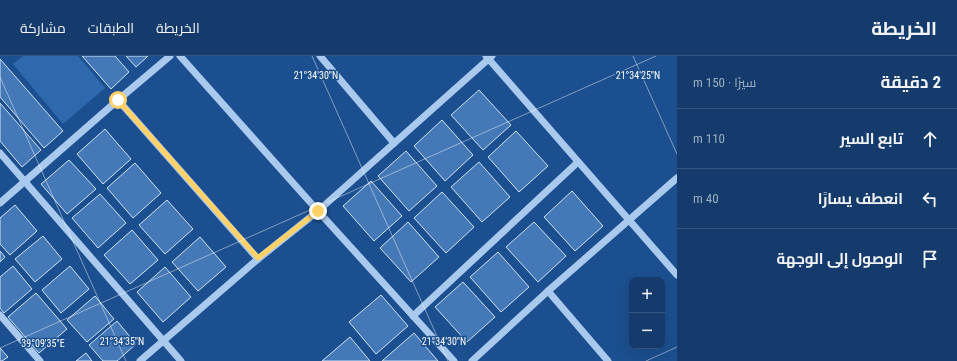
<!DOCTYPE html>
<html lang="ar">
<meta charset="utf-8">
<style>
:root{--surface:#143b6b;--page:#1d4271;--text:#f1f3f6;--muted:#9dadc1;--line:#33557e}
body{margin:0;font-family:"Roboto Condensed",Cairo,sans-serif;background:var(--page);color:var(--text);direction:rtl}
.controls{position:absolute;right:12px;bottom:12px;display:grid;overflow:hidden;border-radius:8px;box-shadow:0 4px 16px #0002}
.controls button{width:36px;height:36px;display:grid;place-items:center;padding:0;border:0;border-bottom:1px solid var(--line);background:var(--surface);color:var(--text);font:20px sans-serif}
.stop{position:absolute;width:12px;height:12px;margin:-9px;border:3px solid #ffd166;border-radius:50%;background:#fff}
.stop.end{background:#ffd166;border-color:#fff;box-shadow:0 1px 4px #0008}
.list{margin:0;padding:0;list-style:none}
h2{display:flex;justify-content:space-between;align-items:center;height:52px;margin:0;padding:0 16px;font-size:17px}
h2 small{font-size:13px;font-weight:400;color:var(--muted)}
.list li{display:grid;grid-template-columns:26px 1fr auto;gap:12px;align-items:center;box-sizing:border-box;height:60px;padding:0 16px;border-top:1px solid var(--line)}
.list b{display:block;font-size:15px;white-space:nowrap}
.list em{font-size:13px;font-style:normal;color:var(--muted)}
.icon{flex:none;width:22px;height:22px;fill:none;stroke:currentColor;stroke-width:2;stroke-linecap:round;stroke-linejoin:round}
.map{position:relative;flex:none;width:677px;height:305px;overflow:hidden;direction:ltr}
header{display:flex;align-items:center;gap:24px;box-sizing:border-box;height:56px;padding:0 20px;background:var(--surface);border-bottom:1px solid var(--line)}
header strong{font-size:19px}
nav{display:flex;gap:22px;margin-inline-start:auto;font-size:14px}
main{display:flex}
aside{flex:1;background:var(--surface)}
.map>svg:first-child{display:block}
</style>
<header>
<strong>الخريطة</strong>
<nav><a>الخريطة</a><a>الطبقات</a><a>مشاركة</a></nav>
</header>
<main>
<aside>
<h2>2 دقيقة<small>سيرًا · 150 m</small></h2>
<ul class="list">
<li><svg class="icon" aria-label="ahead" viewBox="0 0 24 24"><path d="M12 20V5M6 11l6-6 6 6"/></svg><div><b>تابع السير</b></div><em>110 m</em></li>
<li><svg class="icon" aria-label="left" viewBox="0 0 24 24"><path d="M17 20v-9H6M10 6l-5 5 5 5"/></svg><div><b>انعطف يسارًا</b></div><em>40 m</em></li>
<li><svg class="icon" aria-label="arrive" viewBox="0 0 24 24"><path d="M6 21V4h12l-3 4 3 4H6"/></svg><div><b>الوصول إلى الوجهة</b></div></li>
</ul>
</aside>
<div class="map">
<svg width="677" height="305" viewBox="0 0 677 305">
<rect width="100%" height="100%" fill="#1b4f8f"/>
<!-- park -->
<path fill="#2e69ad" d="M23,0H78L105,32L63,68L13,8Z"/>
<!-- building -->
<g fill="#4478b7" stroke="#cfe3fa">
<path d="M82,0H115L129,16L111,33Z"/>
<path d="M126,0H148L136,11Z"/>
<path d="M0,3L63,75L44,92L0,41Z"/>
<path d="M479,34L511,69L483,94L451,59Z"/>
<path d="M0,47L41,94L22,111L0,85Z"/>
<path d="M442,64L473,99L445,125L414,90Z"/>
<path d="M105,73L131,103L103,128L77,98Z"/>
<path d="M516,75L548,110L519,136L488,101Z"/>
<path d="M406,95L437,130L409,155L378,120Z"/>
<path d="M69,104L96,133L67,158L41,128Z"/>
<path d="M479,106L510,141L482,166L451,131Z"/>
<path d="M135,107L161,137L133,162L107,132Z"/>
<path d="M371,125L402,160L374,185L343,150Z"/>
<path d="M572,135L603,170L575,195L544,161Z"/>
<path d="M442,136L474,171L446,197L414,162Z"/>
<path d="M100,138L126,167L98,192L72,162Z"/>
<path d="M167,144L193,173L165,198L139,169Z"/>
<path d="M15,149L37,175L10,199L0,188V162Z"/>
<path d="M408,166L439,201L411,226L380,192Z"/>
<path d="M534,166L566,200L538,226L506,191Z"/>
<path d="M132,174L158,204L130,228L104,199Z"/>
<path d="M43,180L62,203L35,226L15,203Z"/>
<path d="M200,181L226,211L198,235L172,206Z"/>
<path d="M0,195L5,201L0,206Z"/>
<path d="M498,196L529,231L501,256L470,221Z"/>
<path d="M13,210L32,233L4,257L0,252V221Z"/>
<path d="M70,210L89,233L61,257L42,234Z"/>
<path d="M165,211L191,241L163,266L137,236Z"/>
<path d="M463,226L495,261L467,286L435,251Z"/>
<path d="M36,237L67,273L39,297L8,261Z"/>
<path d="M381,239L408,270L376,298L349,266Z"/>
<path d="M95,240L114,263L87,286L67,264Z"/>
<path d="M117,265L136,288L117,305H103L89,289Z"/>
<path d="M414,277L438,305H382Z"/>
<path d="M350,281L370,305H322Z"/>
<path d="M0,292L8,301L2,305H0Z"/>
<path d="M86,297L92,305H76Z"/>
</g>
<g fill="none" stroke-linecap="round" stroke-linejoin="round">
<!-- minor -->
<g stroke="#a9c9ee" stroke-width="7">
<path d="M180,0L318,155L454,305"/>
<path d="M320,0L394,87"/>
<path d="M486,0L677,219"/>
<path d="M118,44L258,203"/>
<path d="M0,97L181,305"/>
<path d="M0,147L118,44L170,0"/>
<path d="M548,235L608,305"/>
<path d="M0,259L40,305"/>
<path d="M413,260L578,106"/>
<path d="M140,305L258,203L318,155L492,0"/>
<path d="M472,305L548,235L677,122"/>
</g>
</g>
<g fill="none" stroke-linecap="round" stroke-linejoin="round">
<!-- route -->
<path stroke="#ffd166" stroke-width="5" d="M118,44L258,202L318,155"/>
</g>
<!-- ticks -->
<path fill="none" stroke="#fff" stroke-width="1" stroke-opacity="0.45" d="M312,0L448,305M633,0L677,98M0,21L126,305M0,292L656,0M646,305L677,291"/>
<g font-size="10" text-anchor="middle" fill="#fff" stroke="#1b4f8f" stroke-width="3" stroke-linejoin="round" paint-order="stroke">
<text x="638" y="23">21°34'25"N</text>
<text x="316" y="23">21°34'30"N</text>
<text x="122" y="289">21°34'35"N</text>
<text x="444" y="289">21°34'30"N</text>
<text x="43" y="291">39°09'35"E</text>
</g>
</svg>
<div class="controls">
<button>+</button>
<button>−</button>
</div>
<div class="stop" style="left:118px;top:44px"></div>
<div class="stop end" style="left:318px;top:155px"></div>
</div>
</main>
